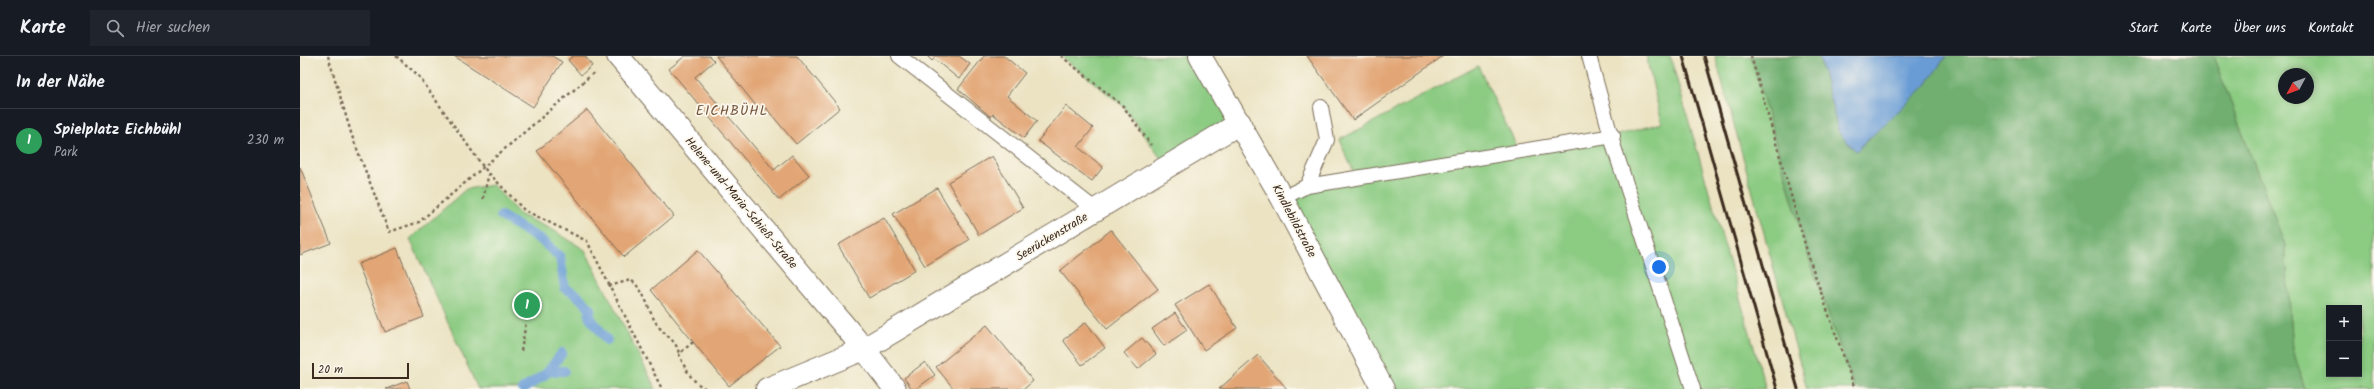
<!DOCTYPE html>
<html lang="de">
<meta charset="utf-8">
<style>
:root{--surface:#171b24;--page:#20242c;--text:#f1f3f6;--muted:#9ea1a6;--line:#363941;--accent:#d1495b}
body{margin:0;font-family:Kalam,sans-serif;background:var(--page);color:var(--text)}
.controls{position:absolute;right:12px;bottom:12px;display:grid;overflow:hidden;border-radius:0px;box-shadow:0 2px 6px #0003}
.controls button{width:36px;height:36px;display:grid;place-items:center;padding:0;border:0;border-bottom:1px solid var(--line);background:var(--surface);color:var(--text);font:20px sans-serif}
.compass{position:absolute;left:1978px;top:12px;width:36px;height:36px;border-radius:50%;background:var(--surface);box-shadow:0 2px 6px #0003;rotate:229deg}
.scale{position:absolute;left:12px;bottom:10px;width:97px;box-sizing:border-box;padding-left:4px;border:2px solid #3b2a1e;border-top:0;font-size:11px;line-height:14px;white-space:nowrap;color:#3b2a1e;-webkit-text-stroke:3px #fbf7ec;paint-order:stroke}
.you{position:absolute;left:1359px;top:211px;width:14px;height:14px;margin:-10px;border:3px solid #fff;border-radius:50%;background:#1a73e8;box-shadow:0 0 0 6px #1a73e833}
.badge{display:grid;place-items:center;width:26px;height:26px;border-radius:50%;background:var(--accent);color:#fff;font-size:13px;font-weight:700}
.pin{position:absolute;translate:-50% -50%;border:2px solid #fff;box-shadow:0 1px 4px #0006}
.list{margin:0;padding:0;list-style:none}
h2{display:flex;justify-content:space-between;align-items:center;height:52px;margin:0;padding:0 16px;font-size:17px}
h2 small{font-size:13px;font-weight:400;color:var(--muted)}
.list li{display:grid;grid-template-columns:26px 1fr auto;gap:12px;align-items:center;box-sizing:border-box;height:64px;padding:0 16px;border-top:1px solid var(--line)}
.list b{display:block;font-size:15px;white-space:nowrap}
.list p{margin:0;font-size:13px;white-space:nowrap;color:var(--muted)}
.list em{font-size:13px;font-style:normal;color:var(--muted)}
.icon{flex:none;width:22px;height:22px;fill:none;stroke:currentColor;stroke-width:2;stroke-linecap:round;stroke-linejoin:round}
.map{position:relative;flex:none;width:2074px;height:333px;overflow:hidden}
header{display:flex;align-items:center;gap:24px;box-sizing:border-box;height:56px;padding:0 20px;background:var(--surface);border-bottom:1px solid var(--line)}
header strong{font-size:19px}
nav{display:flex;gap:22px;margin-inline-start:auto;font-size:14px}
.search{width:280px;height:36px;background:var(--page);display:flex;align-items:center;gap:10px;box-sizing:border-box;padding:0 14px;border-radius:0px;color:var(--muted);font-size:15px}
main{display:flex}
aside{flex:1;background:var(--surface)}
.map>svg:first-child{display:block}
</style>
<header>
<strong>Karte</strong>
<div class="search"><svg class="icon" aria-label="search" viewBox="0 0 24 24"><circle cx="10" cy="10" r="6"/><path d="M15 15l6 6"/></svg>Hier suchen</div>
<nav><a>Start</a><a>Karte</a><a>Über uns</a><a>Kontakt</a></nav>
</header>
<main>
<aside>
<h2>In der Nähe<small></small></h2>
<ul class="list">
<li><span class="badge" style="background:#2e9e5b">1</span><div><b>Spielplatz Eichbühl</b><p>Park</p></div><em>230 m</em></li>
</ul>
</aside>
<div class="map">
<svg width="2074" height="333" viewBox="0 0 2074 333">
<rect width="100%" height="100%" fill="#fbf7ec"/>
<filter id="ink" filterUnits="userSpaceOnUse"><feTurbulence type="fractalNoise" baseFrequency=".025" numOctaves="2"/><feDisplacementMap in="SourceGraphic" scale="8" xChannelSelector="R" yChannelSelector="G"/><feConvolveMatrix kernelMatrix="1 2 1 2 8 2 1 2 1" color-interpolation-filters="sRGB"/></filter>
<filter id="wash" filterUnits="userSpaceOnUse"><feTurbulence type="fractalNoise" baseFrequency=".012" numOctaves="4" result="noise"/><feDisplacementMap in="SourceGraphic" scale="16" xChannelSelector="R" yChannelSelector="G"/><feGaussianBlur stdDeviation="0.9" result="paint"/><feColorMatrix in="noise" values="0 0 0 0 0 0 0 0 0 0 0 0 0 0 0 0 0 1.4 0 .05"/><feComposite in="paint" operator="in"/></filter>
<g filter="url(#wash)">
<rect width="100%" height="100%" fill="#ebe3c2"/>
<!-- green -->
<g fill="#8bcb82" stroke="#637a50" fill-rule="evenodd">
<path d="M761,0H900L940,67L867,111L823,50Z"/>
<path d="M1346,0H1370L1466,333H1081L982,142L1056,121L1039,84L1178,10L1219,95L1313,80L1362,67Z"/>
<path d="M1415,0H1451L1509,202L1555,333H1507Z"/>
<path d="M1913,0H2074V333H2005L1993,294L1985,189ZM1984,18H2008V42H1984ZM2029,252H2059V318H2029Z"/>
<path d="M193,129L220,159L253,174L285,194L356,333H178L110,183L166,133Z"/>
</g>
<!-- forest -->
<path fill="#70af70" stroke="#566c47" d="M1451,0H1519L1539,77L1625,30L1646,0H1913L1985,189L1993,294L2005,333H1555L1509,202Z"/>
<!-- water -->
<path fill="#699cd5" stroke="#52637a" d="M1519,0H1646L1625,30L1556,95L1539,77Z"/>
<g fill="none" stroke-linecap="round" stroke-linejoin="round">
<!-- stream -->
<g stroke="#699cd5" stroke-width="10">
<path d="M201,160L241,184L260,201L265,232L277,239L291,253L289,260L307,284"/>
<path d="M249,315H264"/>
<path d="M223,333L247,317L262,297"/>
</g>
</g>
<g id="blocks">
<!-- building -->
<g fill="#e2a575">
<path d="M154,0H252L262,6L233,51Z"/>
<path d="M273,0H285L292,10L281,19L268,4Z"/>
<path d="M385,0H409L414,5L395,21L474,114L492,99L509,119L479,144L369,13Z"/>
<path d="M416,0H497L540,52L496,88L466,52L461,56Z"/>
<path d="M627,0H659L670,8L659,23L634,3L632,5Z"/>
<path d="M684,0H704L725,17L707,40L737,65L724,82L693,58L691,61L658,33Z"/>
<path d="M1007,0H1143L1053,64Z"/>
<path d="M766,50L793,72L778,91L803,111L792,125L738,85Z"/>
<path d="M287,54L374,160L324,201L237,95Z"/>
<path d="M692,100L723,152L679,179L648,126Z"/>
<path d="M0,111L31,187L0,199Z"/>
<path d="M637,132L669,184L625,210L593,158Z"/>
<path d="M584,162L615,214L569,242L538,189Z"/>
<path d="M811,174L858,233L807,273L760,215Z"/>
<path d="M97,192L124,261L85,276L58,208Z"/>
<path d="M398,194L480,290L429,330L351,234Z"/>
<path d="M909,228L937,272L904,294L875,249Z"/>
<path d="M875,257L887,274L864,290L852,273Z"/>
<path d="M786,266L805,292L782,309L763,284Z"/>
<path d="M687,269L733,325L724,333H654L636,311Z"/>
<path d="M842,282L856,298L838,313L824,297Z"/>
<path d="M958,299L987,333H919Z"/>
<path d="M625,306L635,319L616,333H612L604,322Z"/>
<path d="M107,325L110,333H86Z"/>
</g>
</g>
</g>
<g filter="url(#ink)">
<use href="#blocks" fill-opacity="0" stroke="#796b57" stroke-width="1"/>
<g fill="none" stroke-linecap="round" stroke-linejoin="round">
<defs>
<g id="service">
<path d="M599,0L796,154"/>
<path d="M1289,0L1314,91L1393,333"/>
<path d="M1007,130L1027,84L1021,51"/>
<path d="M982,142L1007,130L1313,80"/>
</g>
<g id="minor">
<path d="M318,0L564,293L595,333"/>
<path d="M467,333L564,293L940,67"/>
</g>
<path id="secondary" d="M900,0L982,142L1083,333"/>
</defs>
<!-- service casing -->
<use href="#service" stroke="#796b57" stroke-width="16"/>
<!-- minor casing -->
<use href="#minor" stroke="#796b57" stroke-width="24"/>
<!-- secondary casing -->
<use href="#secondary" stroke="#796b57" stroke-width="24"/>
<!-- path -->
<g stroke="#796b57" stroke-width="2.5" stroke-dasharray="3 3" stroke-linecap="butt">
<path d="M28,0L52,80L89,176L119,166L295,16"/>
<path d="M96,0L118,19L184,112L224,154L287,185L362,333"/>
<path d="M761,0L823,50L851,89"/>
<path d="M1451,0L1509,202L1555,333"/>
<path d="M183,143L189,117"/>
<path d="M309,230L331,224C349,239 346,254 359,271C367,281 377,285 379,298"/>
<path d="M393,286L379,298C385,313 391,325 406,333"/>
<path d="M221,295L226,266"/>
</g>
<!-- service -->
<use href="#service" stroke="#fff" stroke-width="14"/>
<!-- minor -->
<use href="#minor" stroke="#fff" stroke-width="22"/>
<!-- secondary -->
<use href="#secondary" stroke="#fff" stroke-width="22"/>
<!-- rail -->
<g stroke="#3b2a1e" stroke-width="3">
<path d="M1383,0L1477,333"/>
<path d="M1404,0L1498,333"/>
</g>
</g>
</g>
<g text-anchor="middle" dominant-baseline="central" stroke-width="3.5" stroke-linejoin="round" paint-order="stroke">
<!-- street labels -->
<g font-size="12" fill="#3b2a1e" stroke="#fbf7ec">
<text transform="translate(441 147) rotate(50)">Helene-und-Maria-Schieß-Straße</text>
<text transform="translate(994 165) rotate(62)">Kindlebildstraße</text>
<text transform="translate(752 181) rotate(-31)">Seerückenstraße</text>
</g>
<!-- quarter labels -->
<g font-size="14" letter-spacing="1" fill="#75553c" stroke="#fbf7ec">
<text x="432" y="55">EICHBÜHL</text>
</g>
</g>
</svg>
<div class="controls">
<button>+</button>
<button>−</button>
</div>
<svg class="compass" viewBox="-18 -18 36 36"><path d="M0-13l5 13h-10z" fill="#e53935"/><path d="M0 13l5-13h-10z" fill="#9ea1a6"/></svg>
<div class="scale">20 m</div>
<div class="you"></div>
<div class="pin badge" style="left:227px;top:249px;background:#2e9e5b">1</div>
</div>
</main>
